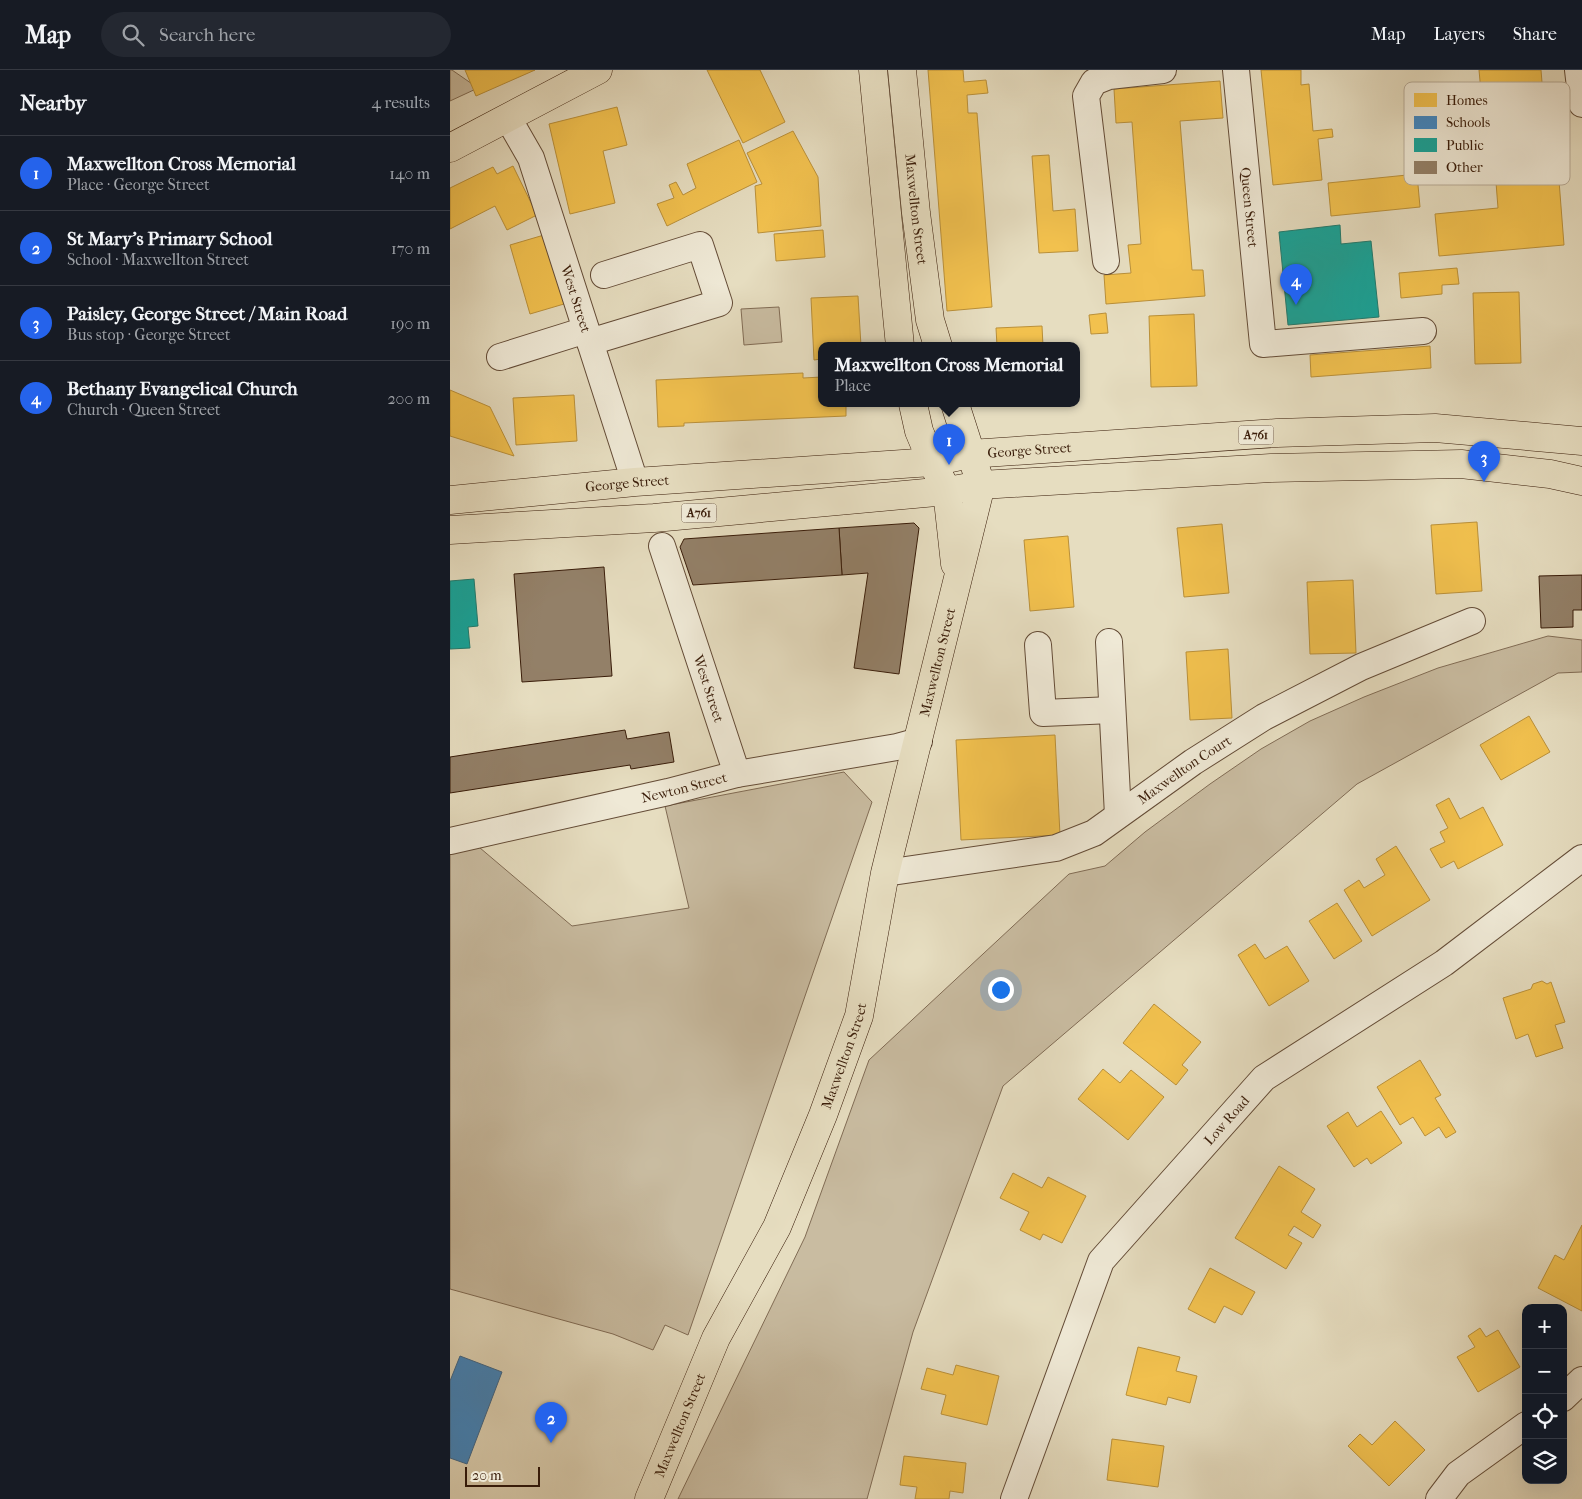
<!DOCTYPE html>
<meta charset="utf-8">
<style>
:root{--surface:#171b24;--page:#242831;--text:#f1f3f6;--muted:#9ea1a6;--line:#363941;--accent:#2563eb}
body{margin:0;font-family:"IM FELL French Canon",serif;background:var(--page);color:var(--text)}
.controls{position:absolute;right:15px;bottom:15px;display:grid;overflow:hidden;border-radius:10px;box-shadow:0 5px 20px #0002}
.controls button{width:45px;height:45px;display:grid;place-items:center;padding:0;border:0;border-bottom:1px solid var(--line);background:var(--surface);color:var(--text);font:25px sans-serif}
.scale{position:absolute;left:15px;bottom:12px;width:75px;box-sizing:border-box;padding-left:5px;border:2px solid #391c09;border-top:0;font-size:14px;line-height:18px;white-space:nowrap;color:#391c09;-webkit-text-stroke:4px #efe9d6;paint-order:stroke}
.you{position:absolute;left:550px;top:919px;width:18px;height:18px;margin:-12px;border:4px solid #fff;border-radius:50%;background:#1a73e8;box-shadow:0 0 0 8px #1a73e833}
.badge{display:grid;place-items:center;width:32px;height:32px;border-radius:50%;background:var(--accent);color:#fff;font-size:16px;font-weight:700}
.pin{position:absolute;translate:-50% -41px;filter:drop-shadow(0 1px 2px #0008)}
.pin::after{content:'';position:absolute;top:26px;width:18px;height:15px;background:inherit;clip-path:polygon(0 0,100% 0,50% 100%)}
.popup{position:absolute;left:368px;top:272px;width:262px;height:65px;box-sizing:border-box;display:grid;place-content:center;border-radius:10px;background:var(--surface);filter:drop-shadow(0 1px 4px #0005);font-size:16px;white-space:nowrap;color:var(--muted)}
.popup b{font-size:19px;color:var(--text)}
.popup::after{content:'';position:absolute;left:50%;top:100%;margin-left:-10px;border:10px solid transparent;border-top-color:var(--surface)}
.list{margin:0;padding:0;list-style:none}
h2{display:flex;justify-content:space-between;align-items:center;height:65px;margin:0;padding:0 20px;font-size:21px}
h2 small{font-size:16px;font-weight:400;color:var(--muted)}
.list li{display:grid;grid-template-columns:32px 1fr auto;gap:15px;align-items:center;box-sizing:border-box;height:75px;padding:0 20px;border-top:1px solid var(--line)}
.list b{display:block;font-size:19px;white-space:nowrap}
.list p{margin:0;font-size:16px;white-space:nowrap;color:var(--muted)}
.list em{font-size:16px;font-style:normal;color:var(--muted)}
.icon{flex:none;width:28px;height:28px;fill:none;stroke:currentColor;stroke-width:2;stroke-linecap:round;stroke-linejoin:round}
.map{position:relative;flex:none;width:1132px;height:1429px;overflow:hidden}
header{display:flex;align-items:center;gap:30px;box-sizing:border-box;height:70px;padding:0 25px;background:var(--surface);border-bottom:1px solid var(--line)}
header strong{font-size:24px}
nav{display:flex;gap:28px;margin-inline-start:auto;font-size:18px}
.search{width:350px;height:45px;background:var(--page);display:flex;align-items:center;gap:12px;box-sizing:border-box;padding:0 18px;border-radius:28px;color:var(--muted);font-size:19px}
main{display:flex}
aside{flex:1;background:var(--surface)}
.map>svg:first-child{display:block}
</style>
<header>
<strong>Map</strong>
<div class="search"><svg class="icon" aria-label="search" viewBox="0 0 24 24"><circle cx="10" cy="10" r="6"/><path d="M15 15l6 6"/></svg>Search here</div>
<nav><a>Map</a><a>Layers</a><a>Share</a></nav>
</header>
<main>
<aside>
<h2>Nearby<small>4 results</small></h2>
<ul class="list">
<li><span class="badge">1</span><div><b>Maxwellton Cross Memorial</b><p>Place · George Street</p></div><em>140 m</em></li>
<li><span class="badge">2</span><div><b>St Mary's Primary School</b><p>School · Maxwellton Street</p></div><em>170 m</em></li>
<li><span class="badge">3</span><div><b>Paisley, George Street / Main Road</b><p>Bus stop · George Street</p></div><em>190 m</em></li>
<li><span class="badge">4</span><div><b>Bethany Evangelical Church</b><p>Church · Queen Street</p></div><em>200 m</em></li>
</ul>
</aside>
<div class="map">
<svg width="1132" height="1429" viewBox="0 0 1132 1429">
<rect width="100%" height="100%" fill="#e6ddc0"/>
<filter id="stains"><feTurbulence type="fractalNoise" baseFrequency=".004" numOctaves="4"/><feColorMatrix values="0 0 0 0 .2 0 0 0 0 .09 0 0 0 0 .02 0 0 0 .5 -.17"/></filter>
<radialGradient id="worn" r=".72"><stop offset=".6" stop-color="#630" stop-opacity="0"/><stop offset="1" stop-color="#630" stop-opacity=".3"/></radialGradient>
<!-- green -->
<g fill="#c9bca1" stroke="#816c55">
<path d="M0,0H2L28,18L0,31Z"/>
<path d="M329,237L332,272L294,275L291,239Z"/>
<path d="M1098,566L1132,570V602L1108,603L907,714L553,1016L463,1262L417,1429H228L355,1167L419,990L619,804L655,796L695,762L760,714L811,679L860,651L914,627L988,598Z"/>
<path d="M394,702L422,732L238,1265L215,1255L203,1280L163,1264L0,1219V779L23,772L122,856L239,838L215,736Z"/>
</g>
<!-- homes -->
<g fill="#f2c14e" stroke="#ba9039">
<path d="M15,0H85L26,26Z"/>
<path d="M257,0H310L335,52L293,73Z"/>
<path d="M478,0H513L514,12L536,10L538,23L517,25L518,43H527L542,237L497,241Z"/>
<path d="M811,0H851V15L859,14L863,61L882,59L883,67L868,69L872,110L823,115Z"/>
<path d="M1029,0H1091L1098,86L1107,85L1114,175L989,186L985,144L1048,138L1044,87L1037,88Z"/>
<path d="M770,11L773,48L730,51L742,200H753L755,226L656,234L654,205L681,203L678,175L691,174L682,52L666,53L664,19Z"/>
<path d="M167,37L177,75L153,81L165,133L120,144L99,54Z"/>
<path d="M343,61L368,107L371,156L308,163L305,116L312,114L297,83Z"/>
<path d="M289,70L307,112L217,156L207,134L224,128L219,115L226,112L233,125L246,118L237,94Z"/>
<path d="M599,85L603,141L625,139L628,181L589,183L582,86Z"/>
<path d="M63,96L87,145L57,160L45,136L0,159V118L43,97L47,104Z"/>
<path d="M967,104L970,137L881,146L878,113Z"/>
<path d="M373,160L375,187L326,191L324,164Z"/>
<path d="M94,165L114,234L80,244L60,175Z"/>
<path d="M1007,198L1009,214L992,215V224L951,228L949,203Z"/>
<path d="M1069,222L1071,293L1025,294L1023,223Z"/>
<path d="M408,226L411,276H372V298L371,289L364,290L361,228Z"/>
<path d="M656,243L658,263L641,264L639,245Z"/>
<path d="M744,244L747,316L701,317L699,246Z"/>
<path d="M592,256L593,276H547L546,258Z"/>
<path d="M980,276L981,298L861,307L860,285Z"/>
<path d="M353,303V308L372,307V334H396V346L234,353V356L208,357L206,310Z"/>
<path d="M0,320L40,337L64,386L0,366Z"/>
<path d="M124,325L127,371L66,375L63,328Z"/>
<path d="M1027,452L1032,521L986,524L981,455Z"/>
<path d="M772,454L779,523L734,527L727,458Z"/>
<path d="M618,466L624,537L580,541L574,470Z"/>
<path d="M903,510L906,583L860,584L857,512Z"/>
<path d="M778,579L782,648L740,650L736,582Z"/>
<path d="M1079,646L1100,682L1051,710L1030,675Z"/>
<path d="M605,665L610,765L511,770L506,670Z"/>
<path d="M999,728L1010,749L1033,737L1053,775L1008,799L1004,791L991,798L980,779L995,772L990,762L998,758L986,735Z"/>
<path d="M946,776L980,830L922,866L894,820L909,810L914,818L935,805L926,789Z"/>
<path d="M887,833L912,871L884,889L859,851Z"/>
<path d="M805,874L815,889L837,876L859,911L819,936L788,885Z"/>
<path d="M1092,911L1097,914L1101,912L1115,952L1105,955L1113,978L1086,987L1078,964L1066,969L1053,928L1081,919L1083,914Z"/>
<path d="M704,934L751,972L732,995L738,1000L726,1015L673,973Z"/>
<path d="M970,990L991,1025L985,1028L1006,1062L996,1068L989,1057L975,1066L963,1047L950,1055L927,1017Z"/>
<path d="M653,999L670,1013L681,1000L714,1027L678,1070L628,1029Z"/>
<path d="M931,1041L952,1073L921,1094L917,1088L904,1097L877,1056L898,1042L907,1057Z"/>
<path d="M829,1096L865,1119L851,1142L871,1155L863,1168L844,1156L838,1165L852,1173L836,1199L785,1168Z"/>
<path d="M563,1103L592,1118L598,1107L636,1126L612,1173L593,1164L590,1170L570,1160L579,1142L550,1128Z"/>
<path d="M1132,1155V1241L1088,1218L1105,1185L1114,1190Z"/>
<path d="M760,1198L805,1222L792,1245L774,1236L765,1253L738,1239Z"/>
<path d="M1030,1258L1036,1267L1048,1260L1070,1297L1028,1322L1007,1287L1025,1277L1018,1266Z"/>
<path d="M688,1277L730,1287L726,1301L747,1306L740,1333L718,1327L716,1335L676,1325Z"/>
<path d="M506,1295L549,1306L537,1355L491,1344L496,1325L471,1319L477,1298L503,1305Z"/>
<path d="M945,1351L975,1380L939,1416L898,1376L910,1364L922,1375Z"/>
<path d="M662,1369L714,1376L708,1417L657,1410Z"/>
<path d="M454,1386L516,1393L513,1423L500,1421L499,1429H465L467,1417L450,1415Z"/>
</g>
<!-- schools -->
<path fill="#3f88c5" stroke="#3d688d" d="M10,1286L52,1302L17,1394L0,1388V1311Z"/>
<!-- public -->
<g fill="#17a398" stroke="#217a6d">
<path d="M890,155L891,174L921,171L929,247L838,255L829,162Z"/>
<path d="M24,509L28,556L18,557L20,578L0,579V511Z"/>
</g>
<!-- building -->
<g fill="#938068" stroke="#391c09">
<path d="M464,453L469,458L449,604L404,598L418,503L392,505L389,458Z"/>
<path d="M389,458L392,505L243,515L230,477L234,469Z"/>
<path d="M154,497L162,606L72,612L64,504Z"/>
<path d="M1132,505V540H1123V557L1091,558L1089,506Z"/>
<path d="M175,660L177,669L219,662L224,692L181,699L180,695L0,723V687Z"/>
</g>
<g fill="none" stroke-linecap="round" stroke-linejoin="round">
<defs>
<g id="minor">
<path id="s1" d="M786,0L813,274L973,261"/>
<path d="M1128,0L1132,34"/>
<path id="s2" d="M58,48L81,88L185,412"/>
<path d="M656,191L636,26L644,12L659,6L713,0"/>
<path d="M140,272L269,233L250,175L154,205"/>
<path d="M50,287L136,260"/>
<path id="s3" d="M212,476L287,704"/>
<path d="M659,572L668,745"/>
<path d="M588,575L593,643L662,640"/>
<path id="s4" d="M0,771L218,722L287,704L447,677L469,671"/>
<path id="s5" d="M435,803L606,778L644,763L743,692L814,647L911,597L1022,551"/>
<path d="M1113,1328L1132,1310"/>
<path id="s6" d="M564,1429L651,1191L814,1008L994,893L1132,788"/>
<path d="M989,1429L1008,1404L1076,1355"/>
</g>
<g id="major">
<path d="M423,0L450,276"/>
<path id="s7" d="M452,0L466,143L480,250L488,276"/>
<path d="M0,78L148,0"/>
<path d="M463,334L469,361L482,392L497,421L505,494"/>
<path id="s8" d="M0,430L185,412L482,392L520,384L827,363L985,358L1132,371"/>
<path d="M0,460L204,448L497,421L531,415L821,398L1011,394L1100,404L1132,411"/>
<path id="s9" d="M199,1429L266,1268L327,1157L373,1045L409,946L435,803L531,415L505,334"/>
</g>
</defs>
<!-- minor casing -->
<use href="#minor" stroke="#644c37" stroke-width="28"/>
<!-- major casing -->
<use href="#major" stroke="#391c09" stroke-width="29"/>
<!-- minor -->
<use href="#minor" stroke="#efe9d6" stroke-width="26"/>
<!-- major -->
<use href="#major" stroke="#e6ddc0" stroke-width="28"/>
</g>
<g text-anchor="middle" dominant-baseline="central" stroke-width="5" stroke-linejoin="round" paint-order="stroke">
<!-- shield labels -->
<g fill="#efe9d6" stroke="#705a46" stroke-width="1">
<rect x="788.5" y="355.5" width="35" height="19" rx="4"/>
<rect x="231.5" y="433.5" width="35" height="19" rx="4"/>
</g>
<g font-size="12" font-weight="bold" fill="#391c09">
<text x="806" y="365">A761</text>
<text x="249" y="443">A761</text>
</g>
<!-- street labels -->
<g font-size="14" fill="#391c09" stroke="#efe9d6">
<text stroke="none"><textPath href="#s1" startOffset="138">Queen Street</textPath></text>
<text stroke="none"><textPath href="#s7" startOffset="140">Maxwellton Street</textPath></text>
<text stroke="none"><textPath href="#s2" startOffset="194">West Street</textPath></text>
<text stroke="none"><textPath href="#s8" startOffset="582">George Street</textPath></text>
<text stroke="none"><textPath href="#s8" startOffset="178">George Street</textPath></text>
<text stroke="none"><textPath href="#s9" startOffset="890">Maxwellton Street</textPath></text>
<text stroke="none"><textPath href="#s3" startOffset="150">West Street</textPath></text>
<text stroke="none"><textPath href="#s5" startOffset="324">Maxwellton Court</textPath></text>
<text stroke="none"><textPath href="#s4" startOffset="240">Newton Street</textPath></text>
<text stroke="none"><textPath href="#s9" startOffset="485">Maxwellton Street</textPath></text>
<text stroke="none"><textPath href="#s6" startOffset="442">Low Road</textPath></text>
<text stroke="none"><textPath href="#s9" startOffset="80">Maxwellton Street</textPath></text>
</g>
</g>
<!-- legend -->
<rect x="954" y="12" width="166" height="103" rx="8" fill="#efe9d6" stroke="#b8ac98" stroke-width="1"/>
<rect x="964" y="23" width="23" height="14" fill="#f2c14e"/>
<rect x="964" y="46" width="23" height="13" fill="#3f88c5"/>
<rect x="964" y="68" width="23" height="14" fill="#17a398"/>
<rect x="964" y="91" width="23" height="13" fill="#938068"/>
<g font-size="14" fill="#391c09">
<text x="996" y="35">Homes</text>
<text x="996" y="57">Schools</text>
<text x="996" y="80">Public</text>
<text x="996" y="102">Other</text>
</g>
<rect width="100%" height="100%" filter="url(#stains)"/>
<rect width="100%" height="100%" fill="url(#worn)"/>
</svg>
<div class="controls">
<button>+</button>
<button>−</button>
<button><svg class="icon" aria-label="locate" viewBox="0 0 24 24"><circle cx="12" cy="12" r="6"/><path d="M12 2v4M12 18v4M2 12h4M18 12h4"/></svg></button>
<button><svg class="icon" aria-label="layers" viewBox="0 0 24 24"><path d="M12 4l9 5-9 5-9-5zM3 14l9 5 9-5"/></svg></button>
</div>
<div class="scale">20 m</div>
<div class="you"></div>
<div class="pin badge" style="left:499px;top:395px">1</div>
<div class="popup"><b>Maxwellton Cross Memorial</b>Place</div>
<div class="pin badge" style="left:101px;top:1373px">2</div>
<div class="pin badge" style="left:1034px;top:412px">3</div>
<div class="pin badge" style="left:846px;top:235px">4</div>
</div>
</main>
